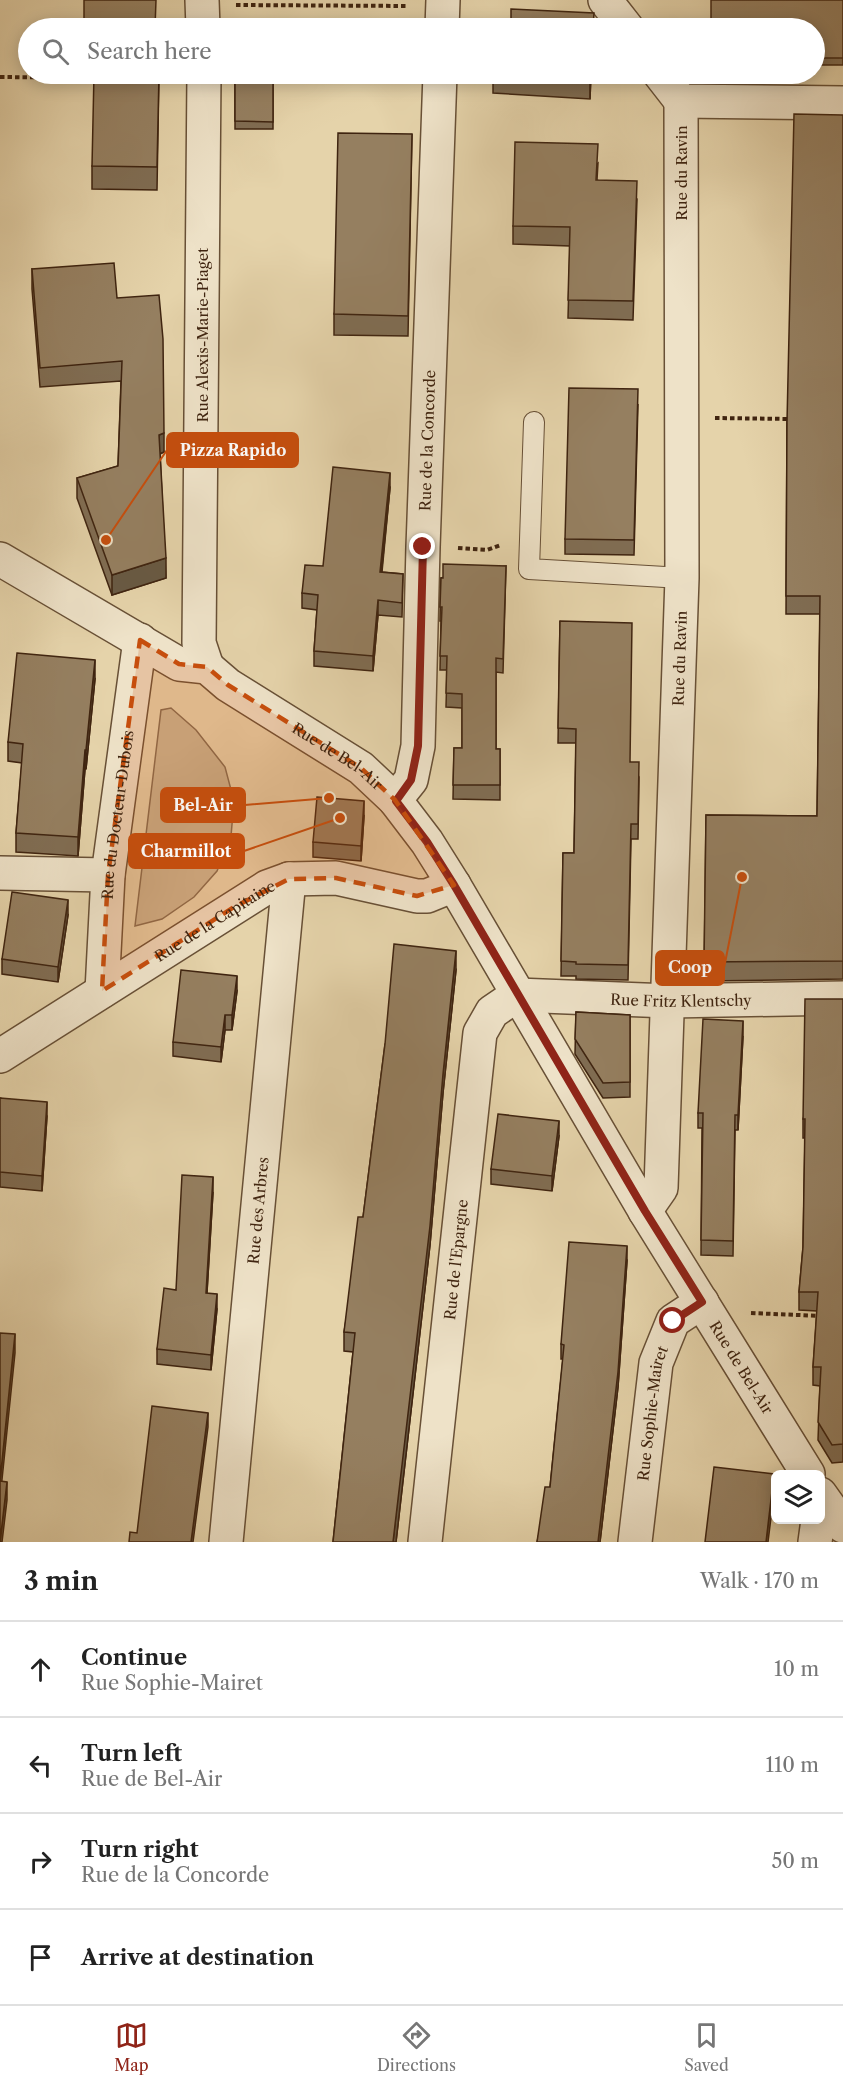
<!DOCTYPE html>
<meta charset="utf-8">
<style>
:root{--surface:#fff;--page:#f2f2f2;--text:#222;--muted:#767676;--line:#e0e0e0;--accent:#8f2418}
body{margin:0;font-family:"Libre Caslon Text",serif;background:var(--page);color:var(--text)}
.controls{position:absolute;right:18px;bottom:18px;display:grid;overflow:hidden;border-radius:9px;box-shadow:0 3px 15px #0003}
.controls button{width:54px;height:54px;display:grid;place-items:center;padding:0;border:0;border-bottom:2px solid var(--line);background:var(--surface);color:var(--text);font:30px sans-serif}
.stop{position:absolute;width:18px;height:18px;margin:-14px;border:4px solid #8f2418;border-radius:50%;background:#fff}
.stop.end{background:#8f2418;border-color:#fff;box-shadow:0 2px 6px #0008}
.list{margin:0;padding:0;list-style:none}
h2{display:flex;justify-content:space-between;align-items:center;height:78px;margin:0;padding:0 24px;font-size:26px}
h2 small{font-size:20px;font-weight:400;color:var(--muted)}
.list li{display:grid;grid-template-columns:39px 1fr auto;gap:18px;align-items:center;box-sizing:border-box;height:96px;padding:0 24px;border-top:2px solid var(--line)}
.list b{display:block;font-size:22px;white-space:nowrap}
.list p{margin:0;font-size:20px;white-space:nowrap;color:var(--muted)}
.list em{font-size:20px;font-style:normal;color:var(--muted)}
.icon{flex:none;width:33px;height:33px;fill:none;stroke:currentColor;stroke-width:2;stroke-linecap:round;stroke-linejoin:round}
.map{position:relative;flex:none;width:843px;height:1542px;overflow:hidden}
.search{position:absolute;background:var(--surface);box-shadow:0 3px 15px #0003;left:18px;right:18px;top:18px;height:66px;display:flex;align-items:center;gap:15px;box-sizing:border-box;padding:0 21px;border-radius:33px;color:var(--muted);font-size:22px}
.sheet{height:462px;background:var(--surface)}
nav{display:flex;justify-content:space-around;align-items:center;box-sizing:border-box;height:84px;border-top:2px solid var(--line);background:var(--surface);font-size:16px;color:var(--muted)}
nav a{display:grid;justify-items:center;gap:3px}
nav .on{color:var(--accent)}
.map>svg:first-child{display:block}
</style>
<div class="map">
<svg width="843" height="1542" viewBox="0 0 843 1542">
<rect width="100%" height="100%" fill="#e5d3aa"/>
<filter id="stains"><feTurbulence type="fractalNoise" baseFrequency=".00333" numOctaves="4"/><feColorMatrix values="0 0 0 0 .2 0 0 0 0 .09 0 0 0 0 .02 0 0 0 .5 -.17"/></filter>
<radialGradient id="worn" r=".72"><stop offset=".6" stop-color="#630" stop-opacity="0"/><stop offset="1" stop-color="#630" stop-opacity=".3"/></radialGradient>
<!-- green -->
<path fill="#c9b590" stroke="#846c50" stroke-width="1.5" d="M171,708L196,730L225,767L234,801L231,836L217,871L194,897L162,919L135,926L161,710Z"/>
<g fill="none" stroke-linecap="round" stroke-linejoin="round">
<defs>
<path id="service" d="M534,422L529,569L682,578"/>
<g id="minor">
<path d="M202,0L203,28"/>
<path d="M605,0L627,28"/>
<path d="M442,28L443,0"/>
<path d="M204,74L199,643L207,667"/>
<path d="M660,74L681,101L843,103"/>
<path id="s1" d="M0,559L179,664L207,667L228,685L361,768L395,800L427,842L454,885L645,1211L808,1474"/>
<path id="s2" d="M395,800L411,780L418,746L423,547L440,74"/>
<path d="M0,873L108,875"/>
<path id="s3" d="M102,991L108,875L140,640"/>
<path id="s4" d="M517,995L669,1001L843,998"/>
<path id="s5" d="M0,1056L267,887L289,879L336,878L417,896H427L454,885"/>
<path id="s6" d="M645,1211L661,1188L682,578L681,101"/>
<path d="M820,1494L843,1526"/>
<path id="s7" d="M226,1542L289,879"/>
<path id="s8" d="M425,1542L480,1033L492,1012L517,995"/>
<path id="s9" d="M635,1542L656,1363L673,1321L702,1302"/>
<path d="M815,1542L818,1520"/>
</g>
</defs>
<!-- service casing -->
<use href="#service" stroke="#685036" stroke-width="22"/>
<!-- minor casing -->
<use href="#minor" stroke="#685036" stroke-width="36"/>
<!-- path -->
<g stroke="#3f2410" stroke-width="4" stroke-dasharray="4.5 3" stroke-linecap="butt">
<path d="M236,5L408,6"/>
<path d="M0,77L98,78"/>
<path d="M715,418L791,419"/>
<path d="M458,548L487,550L501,545"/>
<path d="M751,1313L821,1316"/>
</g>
<!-- service -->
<use href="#service" stroke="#eee2c8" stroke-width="20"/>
<!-- minor -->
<use href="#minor" stroke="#eee2c8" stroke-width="33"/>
</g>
<!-- wall -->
<g fill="#806d53" stroke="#3f2410" stroke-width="1.5">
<path d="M843,0V65H814V28Z"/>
<path d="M159,74L157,190L92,189V166Z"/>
<path d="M493,74H591L590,99L493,93Z"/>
<path d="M235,82L273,83V129H235Z"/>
<path d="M843,115V979L704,981L706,815L817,816L820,614H786L787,422Z"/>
<path d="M412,134L408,336L334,335V314Z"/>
<path d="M598,163L597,180L637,199L633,320L568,318L570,246L513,244V226Z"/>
<path d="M32,269L117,298L164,452L160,454L166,578L112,595L77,498V478L118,466L121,381L40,387L32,289Z"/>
<path d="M638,404L634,555L565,554V539Z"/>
<path d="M390,488L382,572L403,574L402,617L378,615L373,671L314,666V651L317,610L302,608V593L323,566Z"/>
<path d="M506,566L503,673L496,672V749H500V800L453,799L454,748H462V708L446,707L447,670H440L441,621H440L441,578Z"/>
<path d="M560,621L630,762L639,777L638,839H631L628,980L576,979V976H561L563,853H574L576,743H558Z"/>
<path d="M95,679L86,769H85L78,856L16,852V833L22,763L8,761V742Z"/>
<path d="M364,816L361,861L313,857V842Z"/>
<path d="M68,915L58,982L2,974V959Z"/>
<path d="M456,970L443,1093L430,1245L396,1542H333L353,1352L344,1351V1332L363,1217L385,1044Z"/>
<path d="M237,991L232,1030H225L221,1062L173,1056V1042Z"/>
<path d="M843,999V1462L832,1463L818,1440L820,1386L813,1385V1367L817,1311L799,1310V1292L803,1247L805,1138H803V1119Z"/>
<path d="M576,1012L630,1015V1097L603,1098L575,1054Z"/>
<path d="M743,1036L738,1130H735L733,1256L701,1255L702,1128H698V1113Z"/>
<path d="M0,1098L47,1116L42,1191L0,1187Z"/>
<path d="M559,1136L552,1191L491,1184V1169Z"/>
<path d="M213,1192L207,1293L217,1309L211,1370L157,1364V1349L176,1290Z"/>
<path d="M627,1261L618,1387L600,1542H537L550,1487L563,1359H561V1344Z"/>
</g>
<!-- shaded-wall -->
<g fill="#685943" stroke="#3f2410" stroke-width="1.5">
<path d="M590,74H591L590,99Z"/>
<path d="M164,433V452L159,454V435Z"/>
<path d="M390,473V488L380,587V572Z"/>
<path d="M166,558V578L112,595V575Z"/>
<path d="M378,600V615L373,671V656Z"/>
<path d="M95,660V679L86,769V750Z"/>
<path d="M85,750V769L78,856V837Z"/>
<path d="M364,801V816L361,861V846Z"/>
<path d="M68,900V915L58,982V967Z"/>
<path d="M456,951V970L443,1093L430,1245L396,1542H393Z"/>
<path d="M237,976V991L232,1030V1015Z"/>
<path d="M225,1015V1030L221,1062V1047Z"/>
<path d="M743,1021V1036L738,1130V1115Z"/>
<path d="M47,1102V1116L42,1191V1176Z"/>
<path d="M559,1121V1136L552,1191V1176Z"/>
<path d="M213,1177V1192L206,1308V1293Z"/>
<path d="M627,1246V1261L618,1387L600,1542H598Z"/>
<path d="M217,1294V1309L211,1370V1355Z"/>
<path d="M15,1334V1353L0,1499V1481Z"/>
<path d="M208,1413V1427L193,1542H191Z"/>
<path d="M774,1474V1493L768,1542H766Z"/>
<path d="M7,1482V1500L2,1542H0Z"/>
</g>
<!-- building -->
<g fill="#957f60" stroke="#3f2410" stroke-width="1.5">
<path d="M84,0H156L155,28H84Z"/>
<path d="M711,0H843V58H814V28H711Z"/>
<path d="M511,9L594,13L593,28H511Z"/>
<path d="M94,74H159L157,167L92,166Z"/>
<path d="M516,74H590V78Z"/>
<path d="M235,82L273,83V122L235,121Z"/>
<path d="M794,114L843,115V961L704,962L706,815L817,816L820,596H786L787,422Z"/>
<path d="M338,133L412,134L408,316L334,314Z"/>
<path d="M515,142L598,144L596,180L637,181L633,301L568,300L570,227L513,226Z"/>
<path d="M114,263L117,298L159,295L163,339L164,433L159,435L166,558L112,575L77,478L118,466L122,361L40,368L32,269Z"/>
<path d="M569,388L638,389L634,540L565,539Z"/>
<path d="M333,467L390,473L380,572L403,574L402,603L378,600L373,656L314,651L318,595L302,593L305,565L323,566Z"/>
<path d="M443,564L506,566L503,659L496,658V749H500V785H453L454,748H462V694L446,693L447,656H440L442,607H440L441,578H443Z"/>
<path d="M560,621L632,623L630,762H639L638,824H631L628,965L576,964V962L561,961L563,853H574L576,729L558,728Z"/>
<path d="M17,653L95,660L86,750H85L78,837L16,833L23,744L8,742Z"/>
<path d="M317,797L364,801L361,846L313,842Z"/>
<path d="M12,892L68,900L58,967L2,959Z"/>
<path d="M394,944L456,951L443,1074L430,1226L393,1542H333L355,1333L344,1332L358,1217H363L385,1044Z"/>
<path d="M181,970L237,976L232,1015H225L221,1047L173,1042Z"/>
<path d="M805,999H843V1444L832,1445L818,1422L821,1367H813L818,1292H799L803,1247L805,1119H803Z"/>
<path d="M576,1012L630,1015V1082L603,1083L575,1039Z"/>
<path d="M703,1019L743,1021L738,1115H735L733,1241L701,1240L703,1113H698Z"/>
<path d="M0,1098L47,1102L42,1176L0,1172Z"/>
<path d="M498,1114L559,1121L552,1176L491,1169Z"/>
<path d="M182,1175L213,1177L206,1293L217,1294L211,1355L157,1349L164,1288L176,1290Z"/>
<path d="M569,1242L627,1246L618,1372L598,1542H537L545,1487H550L564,1345L561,1344Z"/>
<path d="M0,1333L15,1334L0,1481L7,1482L0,1542Z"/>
<path d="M152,1406L208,1413L191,1542H129L130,1532L137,1533Z"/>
<path d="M714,1467L774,1474L766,1542H705Z"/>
</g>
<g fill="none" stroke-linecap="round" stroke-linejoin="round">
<!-- route -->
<path stroke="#8f2418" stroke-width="8" d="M423,547L418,746L411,780L396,801L427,842L454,885L645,1211L702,1302L673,1321"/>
</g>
<!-- marked area -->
<path fill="#c64e0d" fill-opacity="0.2" stroke="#c64e0d" stroke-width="4.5" stroke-dasharray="12 8" stroke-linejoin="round" d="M140,640L179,664L207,667L228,685L361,768L395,800L454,885L417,896L336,878L289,879L234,907L102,991L108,875Z"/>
<g text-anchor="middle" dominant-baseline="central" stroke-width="6" stroke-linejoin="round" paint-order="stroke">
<!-- street labels -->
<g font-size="15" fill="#3f2410" stroke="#eee2c8">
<text transform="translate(681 173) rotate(-90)">Rue du Ravin</text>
<text transform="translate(202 335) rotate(-90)">Rue Alexis-Marie-Piaget</text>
<text stroke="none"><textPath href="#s2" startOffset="366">Rue de la Concorde</textPath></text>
<text stroke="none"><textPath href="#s6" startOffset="558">Rue du Ravin</textPath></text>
<text stroke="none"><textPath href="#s1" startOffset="394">Rue de Bel-Air</textPath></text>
<text stroke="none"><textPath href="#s3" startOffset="177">Rue du Docteur-Dubois</textPath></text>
<text stroke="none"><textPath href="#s5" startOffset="254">Rue de la Capitaine</textPath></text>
<text stroke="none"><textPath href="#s4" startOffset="164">Rue Fritz Klentschy</textPath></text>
<text stroke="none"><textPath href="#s7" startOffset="333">Rue des Arbres</textPath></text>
<text stroke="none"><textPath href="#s8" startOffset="284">Rue de l'Epargne</textPath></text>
<text stroke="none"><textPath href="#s1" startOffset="1132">Rue de Bel-Air</textPath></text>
<text stroke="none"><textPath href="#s9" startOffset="130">Rue Sophie-Mairet</textPath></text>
</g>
</g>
<!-- callouts -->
<path fill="none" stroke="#c64e0d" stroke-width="2" d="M106 540L167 450M329 798L245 805M340 818L244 851M742 877L724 968"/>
<g fill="#c64e0d" stroke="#eee2c8" stroke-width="2">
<circle cx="106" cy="540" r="6"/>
<circle cx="329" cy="798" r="6"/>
<circle cx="340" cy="818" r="6"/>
<circle cx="742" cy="877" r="6"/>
</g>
<g fill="#c64e0d" stroke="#c64e0d" stroke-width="2">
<rect x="167" y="433" width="131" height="34" rx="6"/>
<rect x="161" y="788" width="84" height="34" rx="6"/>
<rect x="129" y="834" width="115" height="34" rx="6"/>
<rect x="656" y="951" width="68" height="34" rx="6"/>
</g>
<g font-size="16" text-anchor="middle" font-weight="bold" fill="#fff">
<text x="233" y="456">Pizza Rapido</text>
<text x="203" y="811">Bel-Air</text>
<text x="186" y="857">Charmillot</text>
<text x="690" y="973">Coop</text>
</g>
<rect width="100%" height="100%" filter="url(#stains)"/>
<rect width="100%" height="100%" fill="url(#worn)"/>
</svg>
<div class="controls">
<button><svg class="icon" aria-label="layers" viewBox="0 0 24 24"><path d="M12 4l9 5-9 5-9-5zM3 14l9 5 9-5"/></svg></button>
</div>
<div class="stop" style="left:673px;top:1321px"></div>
<div class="stop end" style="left:423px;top:547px"></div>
<div class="search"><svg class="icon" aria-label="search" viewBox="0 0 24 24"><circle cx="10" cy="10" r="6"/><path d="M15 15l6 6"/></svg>Search here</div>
</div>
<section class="sheet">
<h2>3 min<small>Walk · 170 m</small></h2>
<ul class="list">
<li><svg class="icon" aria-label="ahead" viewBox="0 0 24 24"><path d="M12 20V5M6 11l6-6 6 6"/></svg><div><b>Continue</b><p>Rue Sophie-Mairet</p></div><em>10 m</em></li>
<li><svg class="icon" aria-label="left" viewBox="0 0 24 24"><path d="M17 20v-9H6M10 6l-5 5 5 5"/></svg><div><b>Turn left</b><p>Rue de Bel-Air</p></div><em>110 m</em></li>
<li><svg class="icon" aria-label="right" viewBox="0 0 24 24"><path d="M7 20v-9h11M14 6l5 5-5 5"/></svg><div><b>Turn right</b><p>Rue de la Concorde</p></div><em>50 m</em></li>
<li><svg class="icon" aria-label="arrive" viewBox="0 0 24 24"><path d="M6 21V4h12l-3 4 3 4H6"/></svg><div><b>Arrive at destination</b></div></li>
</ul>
</section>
<nav>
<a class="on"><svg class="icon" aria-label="map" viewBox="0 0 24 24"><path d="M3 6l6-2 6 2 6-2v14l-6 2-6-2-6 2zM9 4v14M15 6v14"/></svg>Map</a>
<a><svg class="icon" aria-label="directions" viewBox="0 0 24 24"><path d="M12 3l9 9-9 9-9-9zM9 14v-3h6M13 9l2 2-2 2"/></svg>Directions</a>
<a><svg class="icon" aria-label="saved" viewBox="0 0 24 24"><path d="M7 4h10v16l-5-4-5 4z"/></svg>Saved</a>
</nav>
